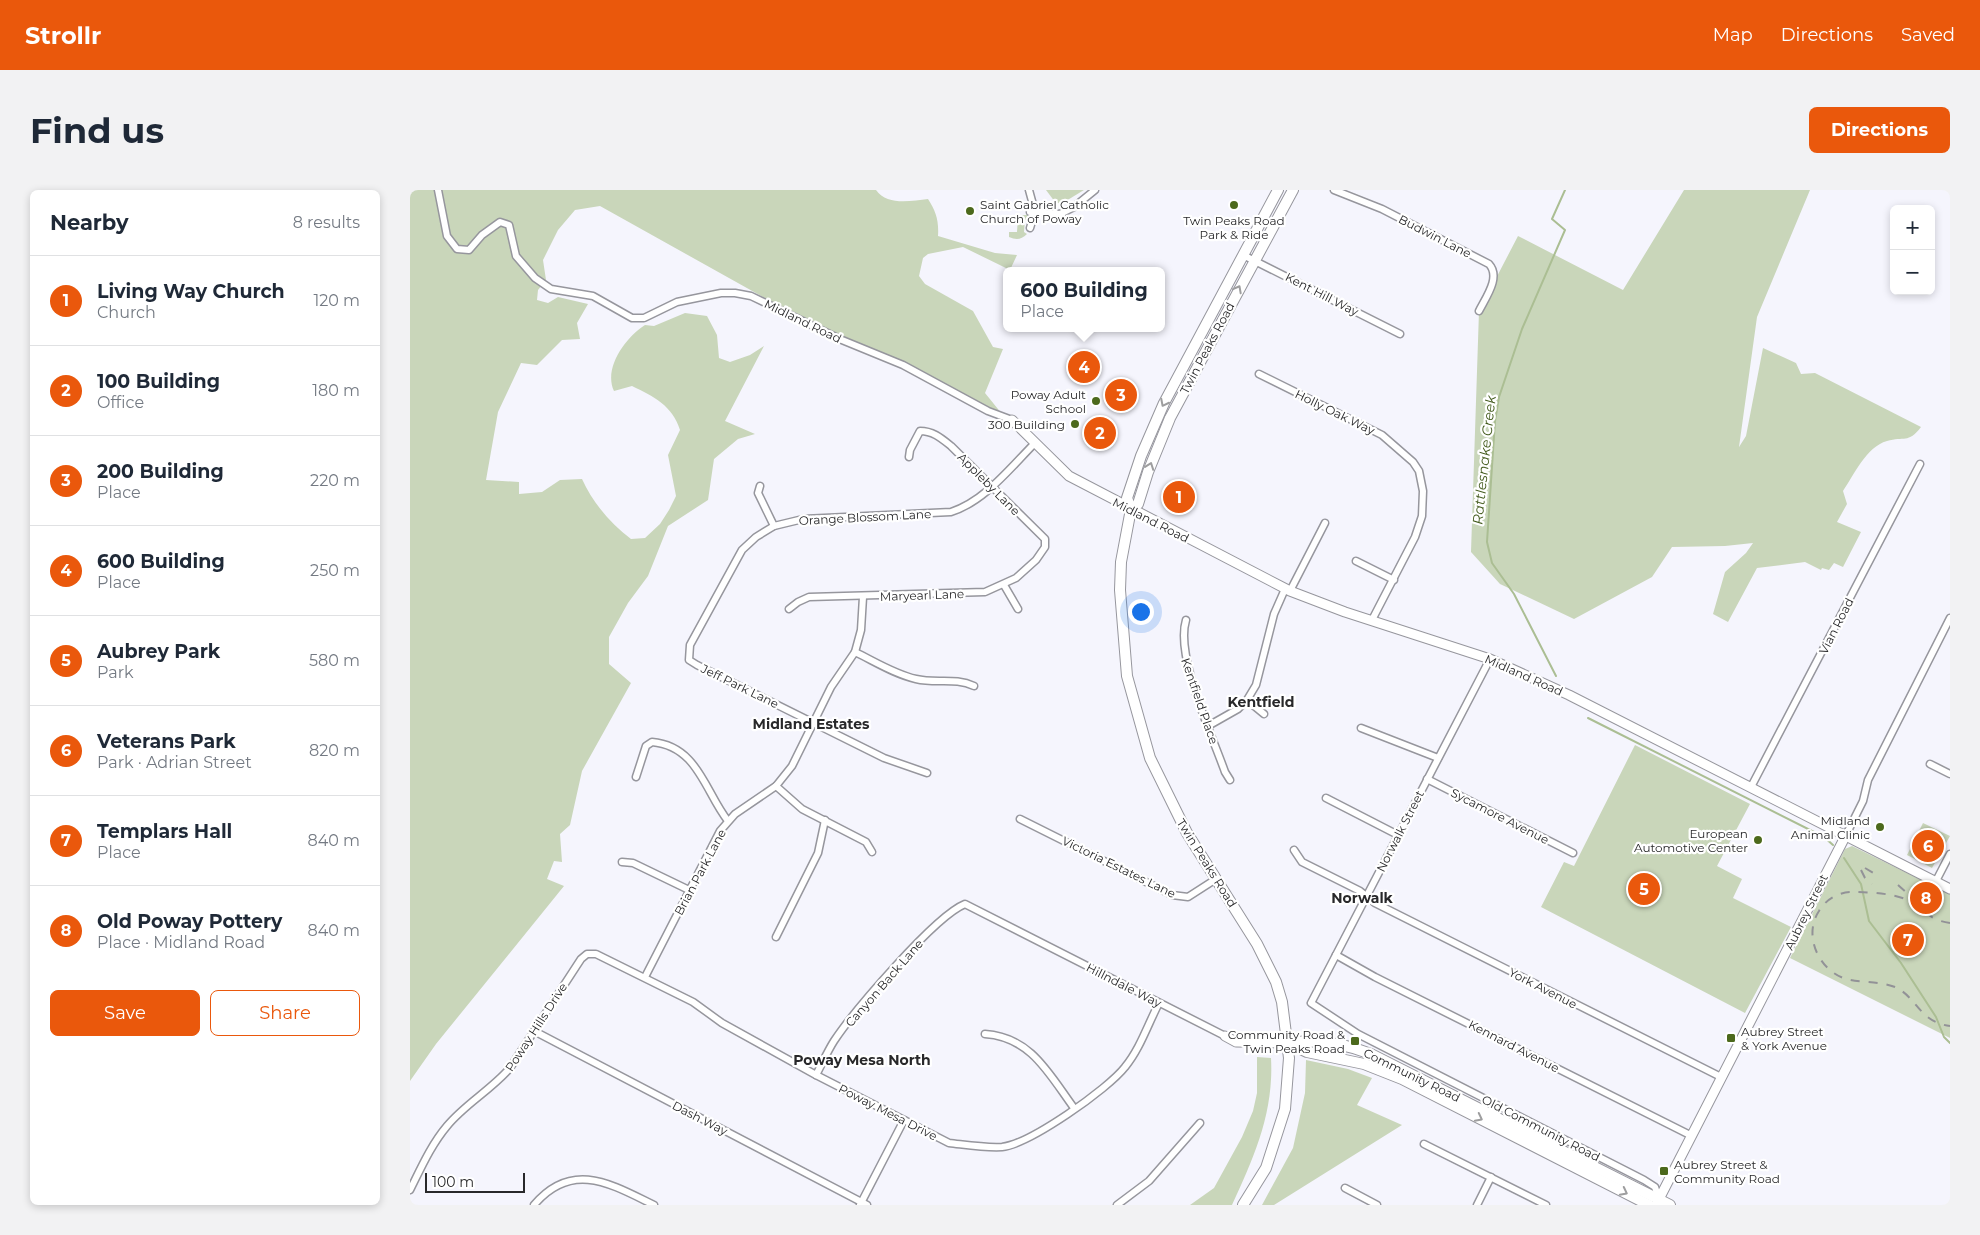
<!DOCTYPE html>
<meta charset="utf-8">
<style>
:root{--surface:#fff;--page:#f2f2f3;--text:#1f2937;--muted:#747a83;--line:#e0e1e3;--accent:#ea580c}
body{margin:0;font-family:Montserrat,sans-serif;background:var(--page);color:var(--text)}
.controls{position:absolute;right:15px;top:15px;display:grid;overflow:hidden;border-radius:8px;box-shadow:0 2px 8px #0003}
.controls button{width:45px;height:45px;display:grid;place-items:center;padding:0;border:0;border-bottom:1px solid var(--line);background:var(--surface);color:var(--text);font:25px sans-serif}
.scale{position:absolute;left:15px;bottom:12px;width:100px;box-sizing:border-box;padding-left:5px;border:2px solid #28282a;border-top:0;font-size:14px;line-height:18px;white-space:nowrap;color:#28282a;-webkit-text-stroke:4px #fff;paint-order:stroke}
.you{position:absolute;left:730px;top:421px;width:18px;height:18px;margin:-12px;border:4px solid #fff;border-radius:50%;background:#1a73e8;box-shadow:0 0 0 8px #1a73e833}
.badge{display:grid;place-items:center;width:32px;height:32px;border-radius:50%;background:var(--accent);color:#fff;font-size:16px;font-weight:700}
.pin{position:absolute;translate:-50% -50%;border:2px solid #fff;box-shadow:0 1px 5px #0006}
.popup{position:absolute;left:593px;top:77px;width:162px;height:65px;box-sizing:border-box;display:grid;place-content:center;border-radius:8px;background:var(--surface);filter:drop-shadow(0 1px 4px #0005);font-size:16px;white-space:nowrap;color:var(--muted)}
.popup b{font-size:19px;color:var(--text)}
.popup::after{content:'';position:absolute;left:50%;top:100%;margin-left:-10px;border:10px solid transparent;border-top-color:var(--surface)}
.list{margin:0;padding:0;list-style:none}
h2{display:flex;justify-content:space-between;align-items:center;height:65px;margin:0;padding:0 20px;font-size:21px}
h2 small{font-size:16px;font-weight:400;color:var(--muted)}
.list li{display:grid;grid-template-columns:32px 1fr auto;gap:15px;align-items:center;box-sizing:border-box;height:90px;padding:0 20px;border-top:1px solid var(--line)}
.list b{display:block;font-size:19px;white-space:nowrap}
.list p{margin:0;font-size:16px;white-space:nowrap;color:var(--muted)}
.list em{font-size:16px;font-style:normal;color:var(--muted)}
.actions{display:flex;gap:10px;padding:15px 20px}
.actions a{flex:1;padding:11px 0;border:1px solid var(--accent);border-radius:8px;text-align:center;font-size:18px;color:var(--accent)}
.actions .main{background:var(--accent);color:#fff}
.map{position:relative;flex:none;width:1540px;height:1015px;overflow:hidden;border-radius:8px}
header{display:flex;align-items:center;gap:30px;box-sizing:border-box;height:70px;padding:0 25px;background:var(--accent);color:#fff}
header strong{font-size:24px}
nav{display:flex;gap:28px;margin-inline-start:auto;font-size:18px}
.intro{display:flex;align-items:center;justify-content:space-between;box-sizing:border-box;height:120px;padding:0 30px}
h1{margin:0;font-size:35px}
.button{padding:12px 22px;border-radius:8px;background:var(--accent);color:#fff;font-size:18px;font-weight:700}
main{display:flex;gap:30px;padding:0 30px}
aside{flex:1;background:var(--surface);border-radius:8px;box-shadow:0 2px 8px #0003}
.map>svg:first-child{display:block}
</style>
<header>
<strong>Strollr</strong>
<nav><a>Map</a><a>Directions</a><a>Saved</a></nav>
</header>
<div class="intro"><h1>Find us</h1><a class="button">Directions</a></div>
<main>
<aside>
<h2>Nearby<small>8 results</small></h2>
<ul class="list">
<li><span class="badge">1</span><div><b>Living Way Church</b><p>Church</p></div><em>120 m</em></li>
<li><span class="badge">2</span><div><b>100 Building</b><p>Office</p></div><em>180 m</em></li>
<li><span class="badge">3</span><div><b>200 Building</b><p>Place</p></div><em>220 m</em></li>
<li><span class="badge">4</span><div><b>600 Building</b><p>Place</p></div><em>250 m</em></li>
<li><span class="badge">5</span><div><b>Aubrey Park</b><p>Park</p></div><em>580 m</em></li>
<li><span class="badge">6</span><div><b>Veterans Park</b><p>Park · Adrian Street</p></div><em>820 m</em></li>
<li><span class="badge">7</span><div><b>Templars Hall</b><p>Place</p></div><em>840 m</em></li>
<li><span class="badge">8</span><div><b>Old Poway Pottery</b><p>Place · Midland Road</p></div><em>840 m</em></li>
</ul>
<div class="actions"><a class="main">Save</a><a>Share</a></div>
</aside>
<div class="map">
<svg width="1540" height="1015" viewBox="0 0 1540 1015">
<rect width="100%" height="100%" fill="#f5f5fd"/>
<!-- green -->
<g fill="#c9d6ba">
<path d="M0,0H466C477,16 501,11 518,9C526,21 529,31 528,46L585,63L607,65L600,80L553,57L518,64L513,68L509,86L515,94L563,121L583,157L593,159L575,203L592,224L353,107L190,16L165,20L148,40L133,70L136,90L128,100L127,110L138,113L148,107L178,114L167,133L170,149L152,150L127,175L111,173L88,222L76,290L109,292V304L132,302L150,290L172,289C183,313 200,333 221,349L235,348L250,334L259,320L266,306L258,265L270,240C263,216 243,206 222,196L204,201C193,178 216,147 235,135L244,136L275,123L297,126L307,145L309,168L320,172L340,165L354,156L315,231L345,244L328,249L304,269L298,310L258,336L238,386L218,413L199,447V474L221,493L172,581L160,635L150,644L152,672L144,671L137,689L154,696L26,854L0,891Z"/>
<path d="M636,0H674L651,14L645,12Z"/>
<path d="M1274,0H1400L1347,127L1329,257L1336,246L1353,158L1386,173L1391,184L1405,183L1511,237C1498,254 1494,246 1477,251C1456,257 1444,285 1433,301L1437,314L1427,332L1451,342L1433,377L1424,373L1419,380L1412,378L1411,380L1395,372L1347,378L1318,432L1303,424L1315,382L1336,363L1343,353L1315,356L1262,357L1242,387L1164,429L1090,394L1061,362L1069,121L1108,46L1213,100Z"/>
<path d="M608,25H620V30H615L614,42L617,44C611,50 606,50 599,47V42H607Z"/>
<path d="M1225,555L1340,614L1307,676L1332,689L1323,708L1381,737L1335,823L1131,717L1154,672L1164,676Z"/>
<path d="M1513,633L1540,646L1522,678L1497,665Z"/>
<path d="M1442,656L1540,704V848L1380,768L1435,659Z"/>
<path d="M847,867L861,868C864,923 844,967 822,1015H780L804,998L832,947L843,921L847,903Z"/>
<path d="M896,870L938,879L962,888L947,915L992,935L864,1015H852L883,958L895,903Z"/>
</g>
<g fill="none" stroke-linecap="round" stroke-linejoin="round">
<!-- stream -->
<g stroke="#abbe93" stroke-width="2">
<path d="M1146,486L1104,404L1082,373L1077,352L1085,231L1089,207L1112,139L1155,40L1142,29L1155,0"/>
<path d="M1178,528L1414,647L1423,655"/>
<path d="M1434,668L1451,694L1459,731L1491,773L1526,827L1534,847L1540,853"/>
</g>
<defs>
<g id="street">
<path d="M28,0L37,46L47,59L59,60L72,45L90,32L99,35L106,66L125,88L141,99L183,106L222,128H234L267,112L311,103H325L341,106L432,150L493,175L578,221L602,230"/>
<path d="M619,0L625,22L620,38"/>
<path d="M924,0L972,19L1079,74C1091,87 1076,107 1069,121"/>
<path d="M620,22L650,24L664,17L685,0"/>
<path d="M833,65L990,144"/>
<path d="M849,184L972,245L1003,272L1009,281L1013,301L1012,326L1005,347L962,430"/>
<path d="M350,296L348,303L364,336"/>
<path d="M946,371L984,390"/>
<path d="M594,395L608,419"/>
<path d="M880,401L915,333"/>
<path d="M379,419L388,412L399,407L575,402L606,388L626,370L635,357V349L541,256C531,248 523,241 510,241L500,260L499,267"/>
<path d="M776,430C765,466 802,545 815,582L820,590"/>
<path d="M445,462C464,471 484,484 506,489C526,494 545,487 564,496"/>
<path d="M1080,469L901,813L948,844L1234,990L1245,997L1249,1009"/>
<path d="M837,510L854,524"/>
<path d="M798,536L828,519L837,510L846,495L864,424L875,399"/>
<path d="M951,538L1028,568"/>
<path d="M1520,574L1540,584"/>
<path d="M517,583L474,568L287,475L279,470L280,455L332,360L346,347L364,336L393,329L541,322C575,311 600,278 625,253"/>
<path d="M226,587L236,556L242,552C288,556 295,602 318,631"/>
<path d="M1017,589L1163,663"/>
<path d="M366,596L392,619L456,652L462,662"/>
<path d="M1341,597L1510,274"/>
<path d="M916,608L988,645"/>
<path d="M610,629L762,705L778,707L806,689"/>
<path d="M1436,645L1453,611L1458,590L1540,428"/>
<path d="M884,660L892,672L950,701L965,713L1311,887"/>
<path d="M212,672L223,673L279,700"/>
<path d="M1526,691L1540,664"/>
<path d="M366,747L408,663L415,630"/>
<path d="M926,765L965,787L1282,946"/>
<path d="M235,787L310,641L325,624L366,596L382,576L421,497L445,462L451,440L453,407"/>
<path d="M124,841L457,1015"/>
<path d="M575,844C621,847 639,884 664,918"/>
<path d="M406,885C412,874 417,862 424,851C444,821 525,726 555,714L815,846"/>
<path d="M1014,954L1136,1015"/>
<path d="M935,998L967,1015"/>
<path d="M0,1000C11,978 21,955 37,936C55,914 81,900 100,878L171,769L177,764H186L283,812L312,833L406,885L539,953C557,955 575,958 592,957C620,954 698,899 715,877C730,859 738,834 749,813"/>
<path d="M124,1015C162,970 201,994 244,1015"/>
<path d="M450,1015L494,930"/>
<path d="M707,1015L739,991L790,933"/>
<path d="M1067,1015L1081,987"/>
</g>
<g id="secondary">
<path d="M602,230L659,286L880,401L935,422L1080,469L1159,505L1540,699"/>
<path d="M815,846L826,852L878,853"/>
<path d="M1246,1015L1436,645"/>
</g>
<g id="primary">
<path d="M721,319L728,314L738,282L760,228L883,0"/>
<path d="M878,853C907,848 933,853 961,864L1260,1015"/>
<path d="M878,853L897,862L954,874L992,889L1239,1015"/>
<path d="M833,1015L856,978L875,919L879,868L872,812L866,792L847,754L777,643L740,568L717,486L710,400L711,372L721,319L717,308L731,266L754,213L868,0"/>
</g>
</defs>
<!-- street casing -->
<use href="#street" stroke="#96969d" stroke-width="9"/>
<!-- secondary casing -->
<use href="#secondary" stroke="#96969d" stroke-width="11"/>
<!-- primary casing -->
<use href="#primary" stroke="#96969d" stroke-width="12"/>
<!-- street -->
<use href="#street" stroke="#fff" stroke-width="6"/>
<!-- secondary -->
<use href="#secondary" stroke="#fff" stroke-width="9"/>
<!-- primary -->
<use href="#primary" stroke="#fff" stroke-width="10"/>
<!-- rail -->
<g stroke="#929297" stroke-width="2" stroke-dasharray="9 9" stroke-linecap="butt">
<path d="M1455,678L1467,685"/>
<path d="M1451,680L1455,688L1462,694"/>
<path d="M1488,695L1507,712"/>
<path d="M1540,733C1513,729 1517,717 1498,710C1482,703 1458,702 1441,702C1429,702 1415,710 1409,721C1393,745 1408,780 1436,789C1452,793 1470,791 1485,797C1507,807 1509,832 1540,836"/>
</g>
</g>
<!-- one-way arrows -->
<defs><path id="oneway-chevron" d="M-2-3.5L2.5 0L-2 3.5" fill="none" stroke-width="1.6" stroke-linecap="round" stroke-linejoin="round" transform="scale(1.25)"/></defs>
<g stroke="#9e9e9f">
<use href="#oneway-chevron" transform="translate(828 99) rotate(-62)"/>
<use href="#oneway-chevron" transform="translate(754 213) rotate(117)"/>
<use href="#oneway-chevron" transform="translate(740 276) rotate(-70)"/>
<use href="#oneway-chevron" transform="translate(1069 928) rotate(27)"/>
<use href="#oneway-chevron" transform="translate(1214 1002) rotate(27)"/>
</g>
<!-- markers -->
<g fill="#4c691c" stroke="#fff" stroke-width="2">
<circle cx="824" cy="15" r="5"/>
<circle cx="560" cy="21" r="5"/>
<circle cx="686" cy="211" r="5"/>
<circle cx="665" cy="234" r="5"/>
<circle cx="1470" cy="637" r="5"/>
<circle cx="1348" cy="650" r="5"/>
<rect x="1316" y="843" width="10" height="10" rx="2.5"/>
<rect x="940" y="846" width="10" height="10" rx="2.5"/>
<rect x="1249" y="976" width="10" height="10" rx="2.5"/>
</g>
<g text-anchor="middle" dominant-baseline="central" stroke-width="4.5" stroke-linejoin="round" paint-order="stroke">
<!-- poi labels -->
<g font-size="12" fill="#28282a" stroke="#fff" text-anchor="end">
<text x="570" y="14" text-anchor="start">Saint Gabriel Catholic<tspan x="570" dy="14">Church of Poway</tspan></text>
<text x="824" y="30" text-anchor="middle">Twin Peaks Road<tspan x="824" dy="14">Park &amp; Ride</tspan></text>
<text x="676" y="204">Poway Adult<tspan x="676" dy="14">School</tspan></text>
<text x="655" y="234">300 Building</text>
<text x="1460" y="630">Midland<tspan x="1460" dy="14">Animal Clinic</tspan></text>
<text x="1338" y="643">European<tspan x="1338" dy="14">Automotive Center</tspan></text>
<text x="1331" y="841" text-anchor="start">Aubrey Street<tspan x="1331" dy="14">&amp; York Avenue</tspan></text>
<text x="935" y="844">Community Road &amp;<tspan x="935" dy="14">Twin Peaks Road</tspan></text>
<text x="1264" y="974" text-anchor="start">Aubrey Street &amp;<tspan x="1264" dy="14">Community Road</tspan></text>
</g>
<!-- street labels -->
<g font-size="12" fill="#28282a" stroke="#fff">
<text transform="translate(1025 46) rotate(27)">Budwin Lane</text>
<text transform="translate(912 104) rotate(27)">Kent Hill Way</text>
<text transform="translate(393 131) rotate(26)">Midland Road</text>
<text transform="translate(797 158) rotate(-62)">Twin Peaks Road</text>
<text transform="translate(925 222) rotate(26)">Holly Oak Way</text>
<text transform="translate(579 294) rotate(45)">Appleby Lane</text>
<text transform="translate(455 327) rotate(-3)">Orange Blossom Lane</text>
<text transform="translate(741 330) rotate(27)">Midland Road</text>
<text transform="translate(512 405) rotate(-2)">Maryearl Lane</text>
<text transform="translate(1426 436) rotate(-63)">Vian Road</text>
<text transform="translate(1114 485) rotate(24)">Midland Road</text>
<text transform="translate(330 496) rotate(26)">Jeff Park Lane</text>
<text transform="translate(790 511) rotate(71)">Kentfield Place</text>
<text transform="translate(1090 626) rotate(27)">Sycamore Avenue</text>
<text transform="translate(990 641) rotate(-63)">Norwalk Street</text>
<text transform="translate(797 673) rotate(58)">Twin Peaks Road</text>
<text transform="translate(709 677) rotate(26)">Victoria Estates Lane</text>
<text transform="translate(290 682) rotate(-62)">Brian Park Lane</text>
<text transform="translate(1396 722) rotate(-64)">Aubrey Street</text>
<text transform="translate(474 793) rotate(-49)">Canyon Back Lane</text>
<text transform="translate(714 795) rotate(27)">Hillndale Way</text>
<text transform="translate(1133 798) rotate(27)">York Avenue</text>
<text transform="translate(126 837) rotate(-57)">Poway Hills Drive</text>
<text transform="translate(1104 856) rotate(27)">Kennard Avenue</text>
<text transform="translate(1002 885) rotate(26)">Community Road</text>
<text transform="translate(478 922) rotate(27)">Poway Mesa Drive</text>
<text transform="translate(290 928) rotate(27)">Dash Way</text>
<text transform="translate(1131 938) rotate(27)">Old Community Road</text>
</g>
<!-- water labels -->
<g font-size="14" font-style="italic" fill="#425a1c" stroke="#fff">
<text transform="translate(1074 270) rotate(-84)">Rattlesnake Creek</text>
</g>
<!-- neighbourhood labels -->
<g font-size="14" font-weight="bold" fill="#28282a" stroke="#fff">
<text x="851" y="512">Kentfield</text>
<text x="401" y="534">Midland Estates</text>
<text x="952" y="708">Norwalk</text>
<text x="452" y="870">Poway Mesa North</text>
</g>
</g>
</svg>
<div class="controls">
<button>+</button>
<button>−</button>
</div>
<div class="scale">100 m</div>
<div class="you"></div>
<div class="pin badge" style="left:769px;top:307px">1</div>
<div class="pin badge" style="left:690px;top:243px">2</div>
<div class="pin badge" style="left:711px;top:205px">3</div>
<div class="pin badge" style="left:674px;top:177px">4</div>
<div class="popup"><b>600 Building</b>Place</div>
<div class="pin badge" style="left:1234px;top:699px">5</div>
<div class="pin badge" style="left:1518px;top:656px">6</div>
<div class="pin badge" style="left:1498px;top:750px">7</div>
<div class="pin badge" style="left:1516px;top:708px">8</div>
</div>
</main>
